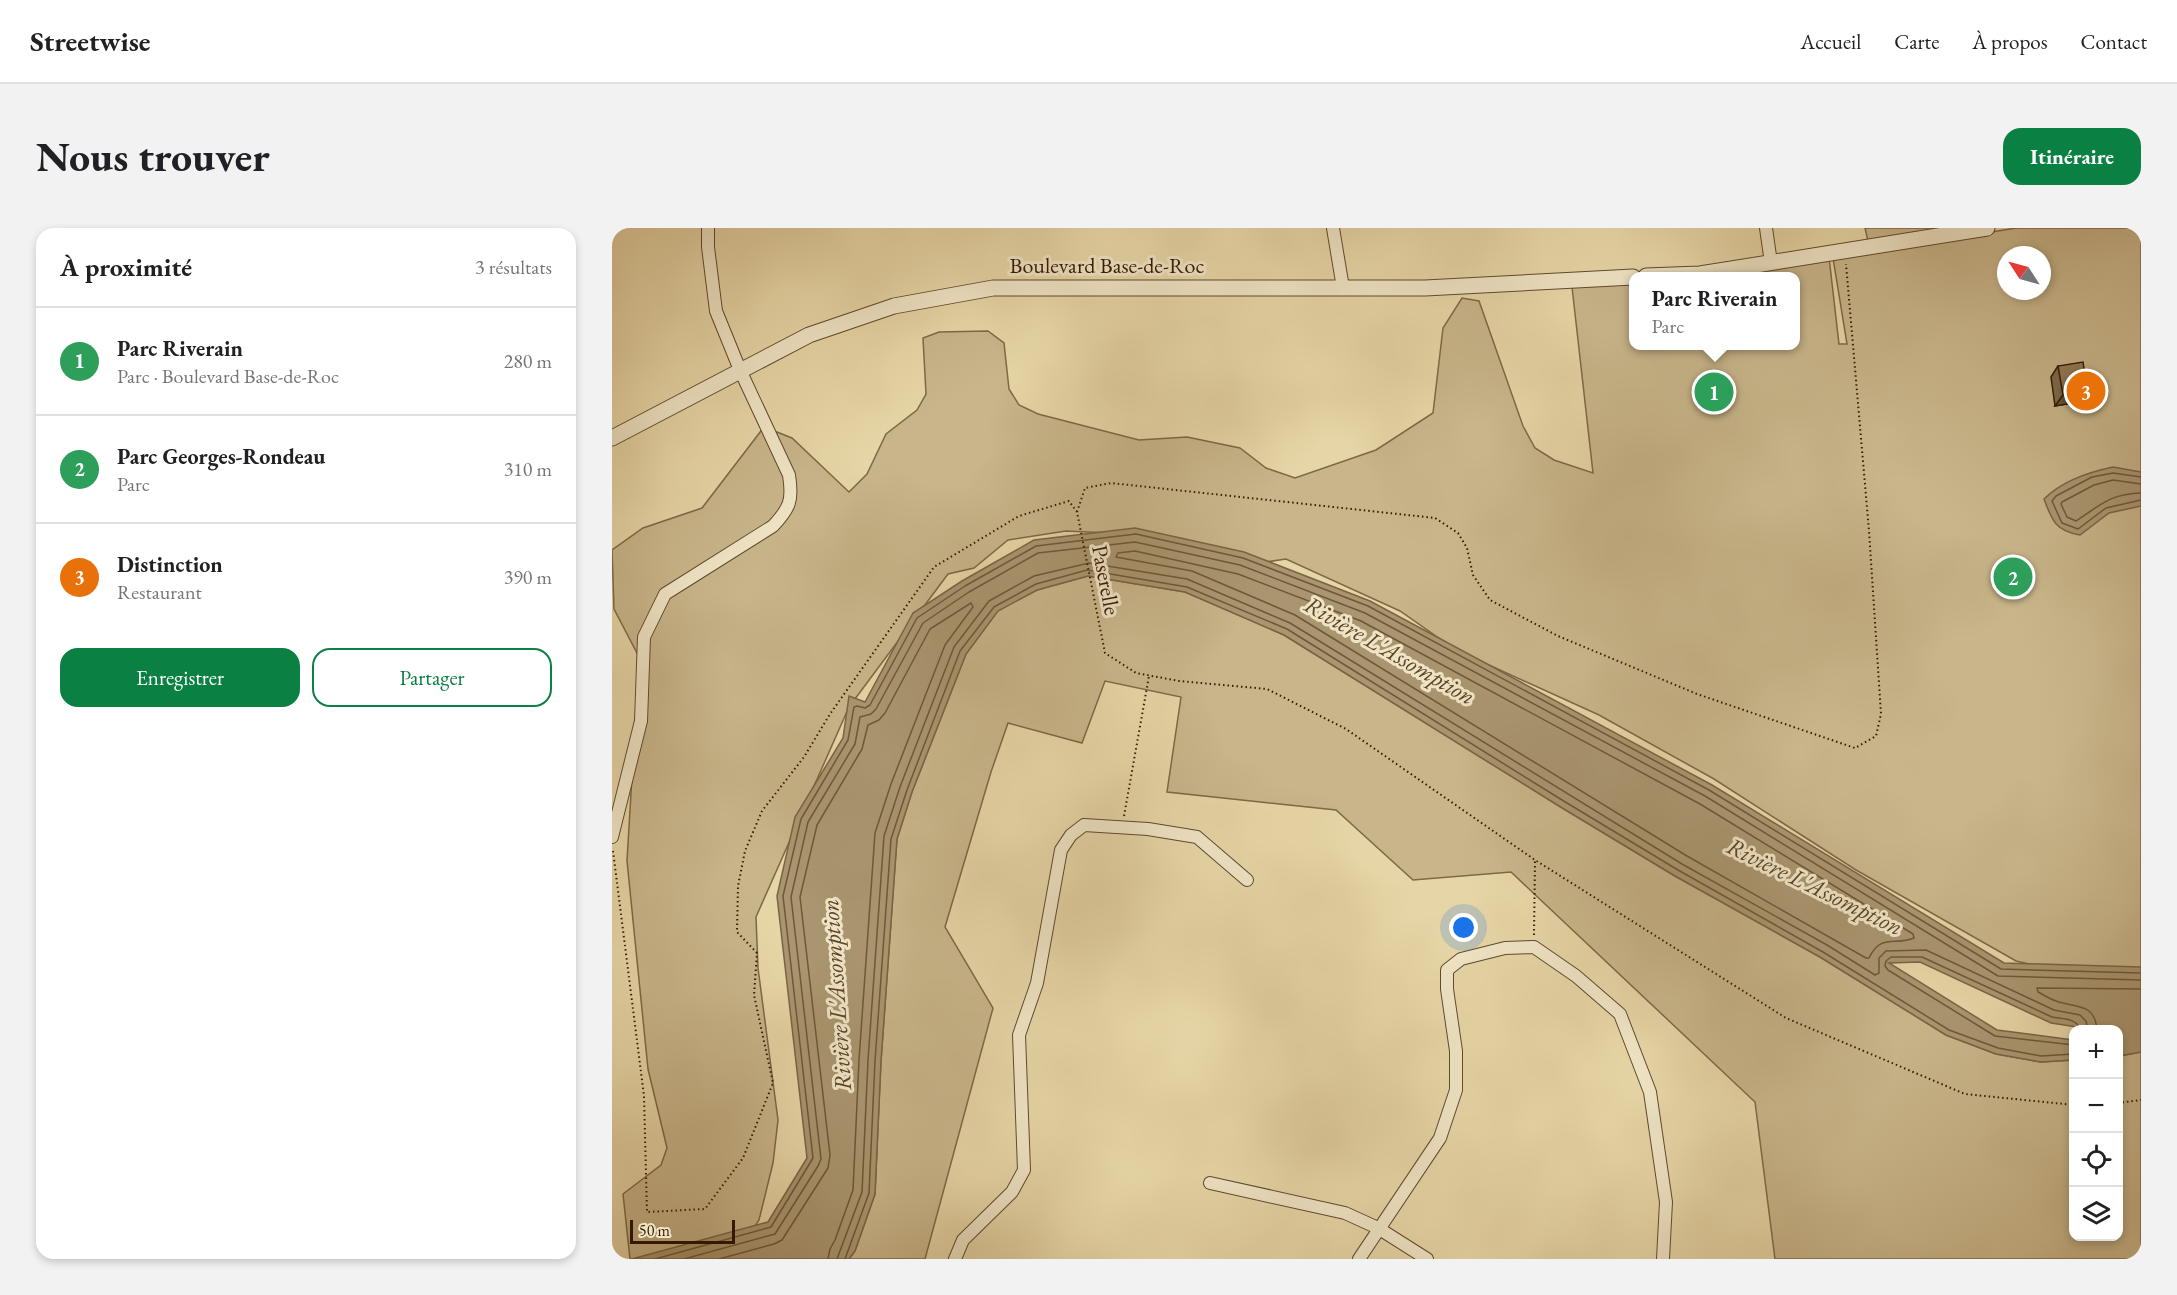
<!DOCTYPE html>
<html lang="fr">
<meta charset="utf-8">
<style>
:root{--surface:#fff;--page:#f2f2f2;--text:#202124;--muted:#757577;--line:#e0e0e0;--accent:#0b8043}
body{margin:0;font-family:"EB Garamond",serif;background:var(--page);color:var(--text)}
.controls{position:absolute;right:18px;bottom:18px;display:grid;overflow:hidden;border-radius:12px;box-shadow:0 3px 9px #0003}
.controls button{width:54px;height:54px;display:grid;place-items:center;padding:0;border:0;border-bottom:2px solid var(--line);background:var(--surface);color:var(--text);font:30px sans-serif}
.compass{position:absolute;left:1385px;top:18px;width:54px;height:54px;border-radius:50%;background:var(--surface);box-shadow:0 3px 9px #0003;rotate:306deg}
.scale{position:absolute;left:18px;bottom:15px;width:105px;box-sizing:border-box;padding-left:6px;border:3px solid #341a03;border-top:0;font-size:16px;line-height:21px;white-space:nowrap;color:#341a03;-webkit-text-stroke:4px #efe4c5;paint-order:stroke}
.you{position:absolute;left:852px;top:700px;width:21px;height:21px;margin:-15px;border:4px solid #fff;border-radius:50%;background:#1a73e8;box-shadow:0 0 0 9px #1a73e833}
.badge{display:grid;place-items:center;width:39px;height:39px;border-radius:50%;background:var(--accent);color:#fff;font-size:20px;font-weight:700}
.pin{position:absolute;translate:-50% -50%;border:3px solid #fff;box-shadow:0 2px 6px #0006}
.popup{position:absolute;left:1017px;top:44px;width:171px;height:78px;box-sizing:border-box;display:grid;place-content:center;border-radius:12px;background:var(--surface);filter:drop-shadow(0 2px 4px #0005);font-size:20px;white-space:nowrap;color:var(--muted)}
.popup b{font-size:22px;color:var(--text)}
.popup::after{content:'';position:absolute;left:50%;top:100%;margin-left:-12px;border:12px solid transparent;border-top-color:var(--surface)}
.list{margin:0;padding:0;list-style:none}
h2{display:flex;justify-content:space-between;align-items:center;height:78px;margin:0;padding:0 24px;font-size:26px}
h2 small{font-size:20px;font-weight:400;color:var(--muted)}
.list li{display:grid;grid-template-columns:39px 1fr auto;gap:18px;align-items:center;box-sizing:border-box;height:108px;padding:0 24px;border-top:2px solid var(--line)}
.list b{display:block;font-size:22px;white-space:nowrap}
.list p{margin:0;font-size:20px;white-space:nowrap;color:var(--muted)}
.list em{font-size:20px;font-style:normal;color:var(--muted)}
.actions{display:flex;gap:12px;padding:18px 24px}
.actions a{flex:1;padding:14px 0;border:2px solid var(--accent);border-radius:18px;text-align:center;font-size:21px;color:var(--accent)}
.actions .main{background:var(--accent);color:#fff}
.icon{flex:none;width:33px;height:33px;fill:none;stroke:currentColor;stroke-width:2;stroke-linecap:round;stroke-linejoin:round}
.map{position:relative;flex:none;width:1529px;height:1031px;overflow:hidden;border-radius:18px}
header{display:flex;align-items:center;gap:36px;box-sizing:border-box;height:84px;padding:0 30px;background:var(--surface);border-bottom:2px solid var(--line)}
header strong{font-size:28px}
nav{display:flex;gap:33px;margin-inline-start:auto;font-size:21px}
.intro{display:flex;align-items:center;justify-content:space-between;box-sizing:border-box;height:144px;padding:0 36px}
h1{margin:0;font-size:42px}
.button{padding:15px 27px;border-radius:18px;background:var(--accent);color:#fff;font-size:21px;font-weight:700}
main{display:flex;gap:36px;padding:0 36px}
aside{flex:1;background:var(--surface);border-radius:18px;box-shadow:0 3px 9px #0003}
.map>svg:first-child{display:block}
</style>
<header>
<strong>Streetwise</strong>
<nav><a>Accueil</a><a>Carte</a><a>À propos</a><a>Contact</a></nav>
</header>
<div class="intro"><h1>Nous trouver</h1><a class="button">Itinéraire</a></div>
<main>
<aside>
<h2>À proximité<small>3 résultats</small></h2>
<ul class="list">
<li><span class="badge" style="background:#2e9e5b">1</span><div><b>Parc Riverain</b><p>Parc · Boulevard Base-de-Roc</p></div><em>280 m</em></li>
<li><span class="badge" style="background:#2e9e5b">2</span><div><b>Parc Georges-Rondeau</b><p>Parc</p></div><em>310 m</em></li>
<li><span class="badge" style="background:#e8710a">3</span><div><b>Distinction</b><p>Restaurant</p></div><em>390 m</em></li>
</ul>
<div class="actions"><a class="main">Enregistrer</a><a>Partager</a></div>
</aside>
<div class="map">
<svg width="1529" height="1031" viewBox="0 0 1529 1031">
<rect width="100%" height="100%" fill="#e6d5a6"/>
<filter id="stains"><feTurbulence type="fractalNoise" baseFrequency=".00333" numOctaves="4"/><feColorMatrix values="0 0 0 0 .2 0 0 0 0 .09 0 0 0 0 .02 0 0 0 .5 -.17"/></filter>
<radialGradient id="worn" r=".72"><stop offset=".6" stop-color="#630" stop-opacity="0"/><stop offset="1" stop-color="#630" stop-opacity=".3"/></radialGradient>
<!-- green -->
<g fill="#c8b58a" stroke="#7e6846" stroke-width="1.5" fill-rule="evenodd">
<path d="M1253,0H1342L1256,13Z"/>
<path d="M1404,0H1529V743L1470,748L1404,733L1244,642L1102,551L987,487L844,422L788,383L674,331L647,335L542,307L454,303L396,312L362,340L336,346L237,479L144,689L146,740L166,892L161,935L147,992L126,1024L114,1031H18L11,966L49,937L55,920L36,841L15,633L27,429L2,381L0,322L31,300L90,280L152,199L180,210L237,264L255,246L274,206L305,182L314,166L311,110L327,104L376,103L392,115L397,161L407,177L426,186L527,212L575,209L628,220L654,240L683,250L764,222L821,185L831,100L850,70L867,73L911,198L923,220L942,232L981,245L960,59L1021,52V118H1183V48H1053L1217,29L1227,116H1235L1221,30ZM1394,27H1430V63H1394Z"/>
<path d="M476,348L573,364L672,407L947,578L1063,648L1208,729L1334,807L1384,826L1429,834L1461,832L1462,1008H1506L1507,828L1529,824V1031H1163L1143,874L899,644L801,652L724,582L555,564L569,469L493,453L470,515L396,495L379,544L333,699L381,780L313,1031H237L243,1023L263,966L269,833L285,611L300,564L354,426L386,382L425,362Z"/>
</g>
<!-- water -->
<g fill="#a9956f" stroke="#7a6444" stroke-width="1.5">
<path d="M1501,239L1529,244V278L1497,285L1468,307C1444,303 1440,293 1432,271C1450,253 1477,244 1501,239Z"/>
<path d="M523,300L632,324L758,373L1100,557L1392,735L1529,739V824L1507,828L1506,802L1478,801L1439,795L1308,734L1277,735L1385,802L1461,812V832L1429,834L1384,826L1334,807L1208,729L1063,648L947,578L672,407L573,364L476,348L425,362L386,383L354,426L300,564L285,611L269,833L263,966L243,1023L237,1031H20L156,994L195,930L165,668L183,589L231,510L237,468L253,474L301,385L350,353L422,312Z"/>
</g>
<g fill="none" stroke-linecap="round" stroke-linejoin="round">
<!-- shore -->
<g stroke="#6e5839" stroke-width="1.5">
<path d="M1529,249L1501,245L1480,249L1444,268L1440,273L1450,295L1466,301L1494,280L1529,272"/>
<path d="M1529,256L1501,252L1482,257L1450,274L1449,276L1455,289L1464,293C1489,277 1497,266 1529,265"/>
<path d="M523,323L626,346L749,393L1088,576L1301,706L1302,710C1283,718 1269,705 1257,730H1254L1075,628L683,387L580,343L504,329L506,325Z"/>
<path d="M1485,802C1483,774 1463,780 1444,773C1438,771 1432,767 1426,764L1425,760L1529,761"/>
<path d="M1462,817L1383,808L1276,742L1273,738L1274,733L1279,729H1310L1440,789C1450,791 1466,790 1468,802"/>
<path d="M43,1031L159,999L201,930L171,668L189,591L236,512L242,479L245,478L253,480L258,477L305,390L353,358L424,318L524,306L631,330L756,378L1097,562L1389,741L1529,745"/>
<path d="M72,1031L163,1006L206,938L209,931L179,669L196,594L243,516L248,489L259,486L264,481L311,395L357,364L426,325L523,314L628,337L753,385L1093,568L1386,748L1529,752"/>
<path d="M107,1031L162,1016L170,1012L216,940L218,927L188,669L205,597L250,521L256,497L267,492L273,485L318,401L359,375L361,379L333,417L279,556L263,605L247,832L241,962L223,1012L218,1021L216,1031"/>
<path d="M225,1031L250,964L256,832L272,608L288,559L342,419L377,373L422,348L477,335L575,351L678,395L1070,636L1215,717L1263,747L1267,745V730L1274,723L1314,722L1442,782L1468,787L1474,793L1476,802"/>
<path d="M233,1031L257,965L263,833L279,611L295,562L348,423L382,379L424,356L475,342L575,359L675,401L950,572L1066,642L1211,724L1337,802L1386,820L1429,828L1462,826"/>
</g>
<defs>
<g id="minor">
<path d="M721,0L731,60"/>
<path d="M1154,0L1159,35"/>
<path d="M0,609L29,493L32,409L53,366L161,298C178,280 181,272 177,247L128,142L104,83L96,19V0"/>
<path d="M598,955L733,985L766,1000L815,1031"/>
<path d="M343,1031L351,1012L400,964L412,942L407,807L425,755L449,622L459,607L472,597L536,601L585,609L635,652"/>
<path d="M747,1031L828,910L844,862V823L835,761V742L849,731L893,720L922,719L964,748L1008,786L1038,864L1054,974L1051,1031"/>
</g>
<g id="tertiary">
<path d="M1034,48L1088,46L1375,0"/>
<path d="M0,210L197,107L282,78L381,60H813L1021,49"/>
</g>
</defs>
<!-- minor casing -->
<use href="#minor" stroke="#60492c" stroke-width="14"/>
<!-- tertiary casing -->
<use href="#tertiary" stroke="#60492c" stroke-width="17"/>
<!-- path -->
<g stroke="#341a03" stroke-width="2" stroke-dasharray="1.5 3" stroke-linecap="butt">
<path d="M465,284L473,260L499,255L823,290L846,305L855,320L861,347L878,372L946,408L1085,466L1243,520L1264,508L1269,486L1257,303L1234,36"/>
<path d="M512,588L537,448"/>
<path d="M1,623L32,868L35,984L93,981L131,930L161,855L142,767L145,725L125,704L126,658L133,623L150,583L192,529L218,486L322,339L407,288L457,273L465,284L493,425L524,445L567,453L655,461L734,501L923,632L1174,790L1353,866L1462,877"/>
<path d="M922,707L923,632"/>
<path d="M1506,875L1529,872"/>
</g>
<!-- minor -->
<use href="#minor" stroke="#efe4c5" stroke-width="12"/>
<!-- tertiary -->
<use href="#tertiary" stroke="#efe4c5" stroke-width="15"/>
</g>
<!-- wall -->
<path fill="#7d6a4c" stroke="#341a03" stroke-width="1.5" d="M1446,138L1473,147L1479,172L1443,178L1439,149Z"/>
<!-- shaded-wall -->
<path fill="#66563e" stroke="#341a03" stroke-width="1.5" d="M1487,161L1479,172L1443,178L1451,167Z"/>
<!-- building -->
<path fill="#917b58" stroke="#341a03" stroke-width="1.5" d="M1471,134L1473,147L1485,145L1487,161L1451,167L1446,138Z"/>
<g text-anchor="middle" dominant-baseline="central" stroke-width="6" stroke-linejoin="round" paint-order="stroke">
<!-- street labels -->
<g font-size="22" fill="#341a03" stroke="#efe4c5">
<text x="495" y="37">Boulevard Base-de-Roc</text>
<text transform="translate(494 352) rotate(79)">Paserelle</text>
</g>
<!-- water labels -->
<g font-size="24" font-style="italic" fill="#5d4529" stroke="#efe4c5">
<text transform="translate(778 422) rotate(30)">Rivière L'Assomption</text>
<text transform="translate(1203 658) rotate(26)">Rivière L'Assomption</text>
<text transform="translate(224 767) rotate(-94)">Rivière L'Assomption</text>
</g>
</g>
<rect width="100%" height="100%" filter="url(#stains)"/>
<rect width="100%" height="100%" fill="url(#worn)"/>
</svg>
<div class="controls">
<button>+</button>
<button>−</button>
<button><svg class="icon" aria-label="locate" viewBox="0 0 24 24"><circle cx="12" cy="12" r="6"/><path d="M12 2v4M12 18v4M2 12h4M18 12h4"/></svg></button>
<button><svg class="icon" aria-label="layers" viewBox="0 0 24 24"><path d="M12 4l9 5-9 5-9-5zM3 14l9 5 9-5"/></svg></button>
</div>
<svg class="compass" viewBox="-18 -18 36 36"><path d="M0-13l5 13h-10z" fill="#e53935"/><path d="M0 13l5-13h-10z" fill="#757577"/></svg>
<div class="scale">50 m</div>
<div class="you"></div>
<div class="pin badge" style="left:1102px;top:164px;background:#2e9e5b">1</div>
<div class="popup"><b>Parc Riverain</b>Parc</div>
<div class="pin badge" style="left:1401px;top:349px;background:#2e9e5b">2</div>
<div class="pin badge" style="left:1474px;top:163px;background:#e8710a">3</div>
</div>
</main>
